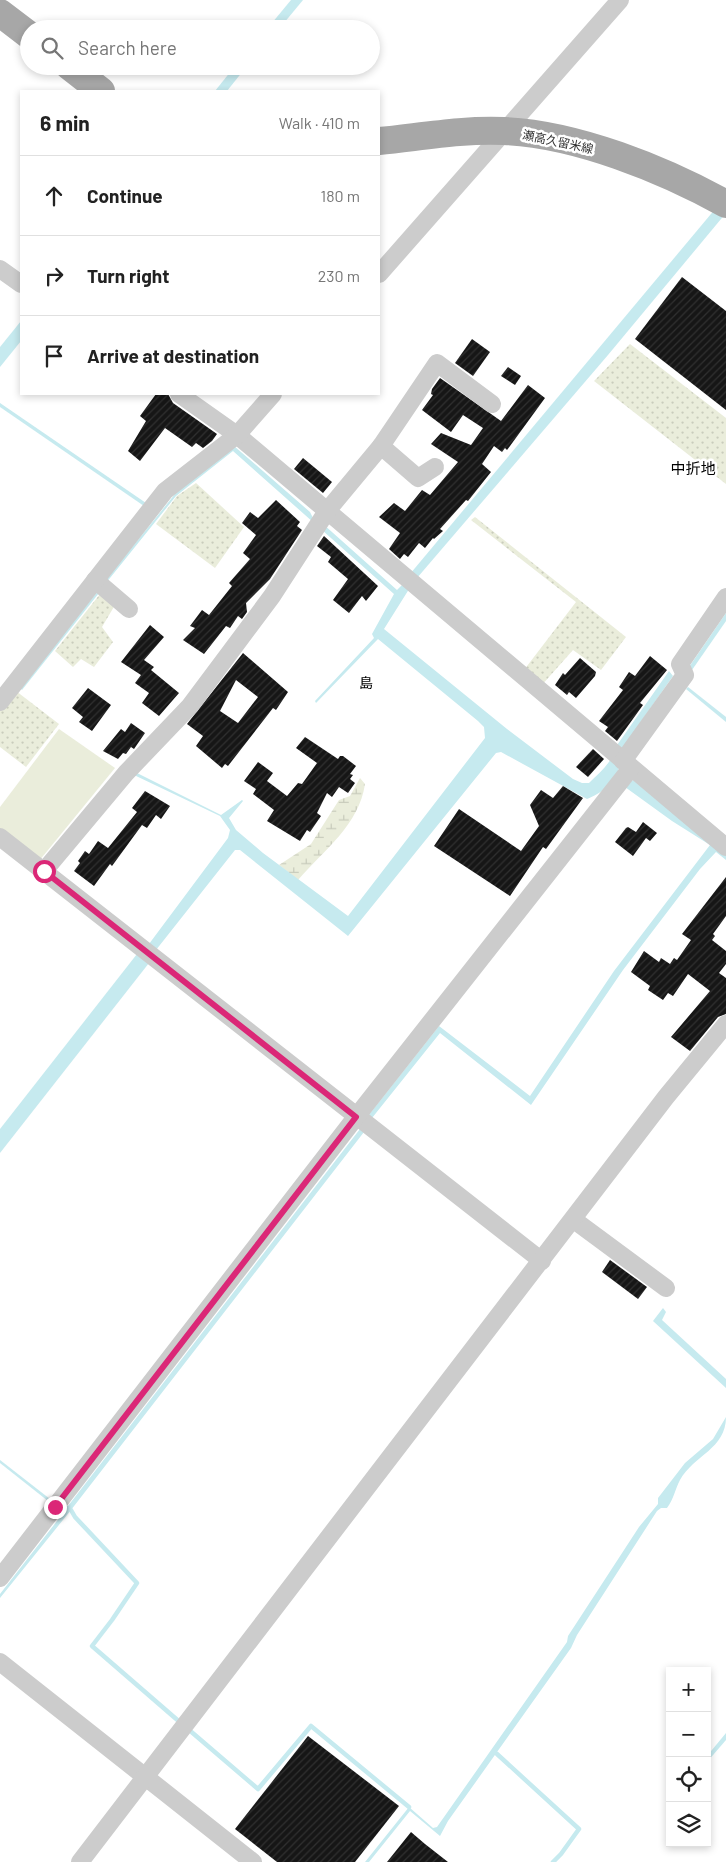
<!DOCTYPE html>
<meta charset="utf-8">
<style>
:root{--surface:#fff;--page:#f6f6f6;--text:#222;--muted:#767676;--line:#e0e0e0}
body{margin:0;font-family:Barlow,"Noto Sans JP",sans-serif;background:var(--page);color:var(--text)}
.controls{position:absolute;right:15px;bottom:15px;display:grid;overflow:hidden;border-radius:0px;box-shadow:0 2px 8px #0003}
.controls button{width:45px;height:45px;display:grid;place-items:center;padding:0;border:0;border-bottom:1px solid var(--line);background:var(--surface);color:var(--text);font:25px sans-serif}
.stop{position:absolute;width:15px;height:15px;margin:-11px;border:4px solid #db2777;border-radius:50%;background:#fff}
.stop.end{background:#db2777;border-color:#fff;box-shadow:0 1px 5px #0008}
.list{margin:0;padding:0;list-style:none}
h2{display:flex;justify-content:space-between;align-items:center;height:65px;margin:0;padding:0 20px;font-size:21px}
h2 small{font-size:16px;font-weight:400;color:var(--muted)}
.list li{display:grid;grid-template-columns:32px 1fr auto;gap:15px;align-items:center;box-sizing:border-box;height:80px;padding:0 20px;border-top:1px solid var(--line)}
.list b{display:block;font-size:19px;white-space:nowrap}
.list em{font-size:16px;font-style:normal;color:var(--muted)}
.icon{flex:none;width:28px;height:28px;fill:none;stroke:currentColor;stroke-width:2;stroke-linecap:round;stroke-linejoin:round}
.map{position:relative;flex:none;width:726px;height:1862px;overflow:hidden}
.search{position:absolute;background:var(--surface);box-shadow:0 2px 8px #0003;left:20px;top:20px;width:360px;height:55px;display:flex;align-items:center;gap:12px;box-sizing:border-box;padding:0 18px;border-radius:28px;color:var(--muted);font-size:19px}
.panel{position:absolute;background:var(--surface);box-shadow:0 2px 8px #0003;left:20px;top:90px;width:360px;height:305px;border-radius:0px}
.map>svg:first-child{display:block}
</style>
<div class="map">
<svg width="726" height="1862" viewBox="0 0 726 1862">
<defs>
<pattern id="grass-dots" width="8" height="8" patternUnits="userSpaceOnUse" patternTransform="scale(1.25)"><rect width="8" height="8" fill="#eaeddb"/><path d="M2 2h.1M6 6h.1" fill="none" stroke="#c9ccbc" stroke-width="1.8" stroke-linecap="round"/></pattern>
<pattern id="wetland-marsh" width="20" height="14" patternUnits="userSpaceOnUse" patternTransform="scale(1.25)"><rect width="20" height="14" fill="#eaeddb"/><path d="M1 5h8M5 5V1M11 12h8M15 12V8" fill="none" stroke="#c9ccbc"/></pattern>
<pattern id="building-hatch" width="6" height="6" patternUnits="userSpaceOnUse" patternTransform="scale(1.25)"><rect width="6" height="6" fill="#161616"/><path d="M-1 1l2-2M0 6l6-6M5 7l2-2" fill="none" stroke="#303030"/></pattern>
</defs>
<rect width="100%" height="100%" fill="#fff"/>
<!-- grass -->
<g fill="url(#grass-dots)">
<path d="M630,344L726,418V484L594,381Z"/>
<path d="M196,483L244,527L215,568L156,524L177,496Z"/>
<path d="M475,517L626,637L601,670L573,650L541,686L524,670L576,602L471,520Z"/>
<path d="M100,594L115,605L102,627L113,642L94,667L81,659L73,667L55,651Z"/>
<path d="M16,691L59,724L26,767L0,747V710Z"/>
</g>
<!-- wetland -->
<path fill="url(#wetland-marsh)" d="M360,778L365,784C359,825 324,850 298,880L279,865L311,844L339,800L350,796Z"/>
<!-- green -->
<path fill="#eaeddb" d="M59,729L115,768L39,861L0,830V807Z"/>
<!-- water -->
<g fill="#c6eaef">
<path d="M291,0H303L279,29H267Z"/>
<path d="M235,66H247L227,91H215Z"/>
<path d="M726,196V213L608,355L417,578L410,574Z"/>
<path d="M21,321V341L0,367V347Z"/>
<path d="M0,403L146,503L144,506L0,407Z"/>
<path d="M234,446L310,512L314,520L323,524L397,590L405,582L411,586L384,629L507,729L573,779L582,783H589C600,772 612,763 615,748L669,671L673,676L614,760L619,767C617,782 600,794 587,799L501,752L496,753L348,936L240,850H235L156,950L149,944L228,838L230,830L220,816L134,775L135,772L221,815L242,800L243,801L229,818L236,830L263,853L348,916L485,738L484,727L478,721L378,639L316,703L315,701L374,638L372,634L394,594L233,451L176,496L106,583L104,582L175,494Z"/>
<path d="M98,591L99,593L22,690L20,688Z"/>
<path d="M726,613V621L692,670L689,667Z"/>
<path d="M688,687L726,717V722L686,689Z"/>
<path d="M633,780L726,852V860L716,852L700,869L623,970L531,1105L440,1033L372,1118L368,1116L439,1026L530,1096L614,971L710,845L672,821L625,787Z"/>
<path d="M137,954L149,963L0,1153V1129Z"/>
<path d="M360,1129L364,1132L71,1510L0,1598V1594L57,1521L66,1509L65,1506H68Z"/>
<path d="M663,1308L666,1312L662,1320L726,1379V1388L653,1321Z"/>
<path d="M726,1417C726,1449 694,1455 680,1480C675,1489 674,1499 667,1508H661L657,1511L577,1635L571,1648L448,1821L440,1836L410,1811L369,1862H365L409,1807L433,1828L437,1827L567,1642L568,1636L639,1527L658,1504V1498L685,1463L713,1439Z"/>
<path d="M0,1460L50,1499L48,1501L0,1463Z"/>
<path d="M726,1733V1740L707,1762V1756Z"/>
</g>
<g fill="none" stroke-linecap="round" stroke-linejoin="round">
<!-- stream -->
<g stroke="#c6eaef" stroke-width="4.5">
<path d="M71,1510L75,1517L137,1583L112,1620L92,1646L182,1724"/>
<path d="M188,1729L258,1789L311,1726L409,1807"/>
<path d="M497,1754L579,1829L561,1854L553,1862"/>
</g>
</g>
<!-- building -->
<g fill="url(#building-hatch)" fill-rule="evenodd">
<path d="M682,277L726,311V410L635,339Z"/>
<path d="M472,339L490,352L473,376L455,363Z"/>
<path d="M508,367L521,376L515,385L501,376Z"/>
<path d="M440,378L501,421L528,385L545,398L507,450L505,448L502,452L494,446L482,464L491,472L468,501L466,500L440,529L443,531L434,539L433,538L425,548L419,543L408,557L404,554L400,559L389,549L400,533L379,517L394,503L405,511L422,490L430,495L458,462L431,444L441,433L471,445L483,428L463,415L451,432L422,410L433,395L431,394L432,389Z"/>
<path d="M156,394H168L173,403L217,434L212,441L203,448L196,443L192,447L165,428L140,461L128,451L146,421L140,416Z"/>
<path d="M303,458L332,482L323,493L294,469Z"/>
<path d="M276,500L300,522L297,526L302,530L270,579L246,603L247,612L242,619L238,616L230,628L226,626L204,654L183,640L195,628L190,626L202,610L209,615L232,586L229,583L250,559L243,553L256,535L242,523L250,512L258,518Z"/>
<path d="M324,536L378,586L366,601L362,596L349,613L333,600L348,579L328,562L331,557L317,546Z"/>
<path d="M150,625L164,637L144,660L154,667L151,670L179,693L159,716L142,703L149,693L135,683L141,675L121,662Z"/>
<path d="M243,653L288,692L276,710L273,708L228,766L225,764L222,768L196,746L203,736L187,724ZM236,680L258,697L238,723L220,711Z"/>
<path d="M650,656L667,670L640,703L643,705L617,741L605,731L608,727L599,721L623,690L619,687L629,672L635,676Z"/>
<path d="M580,658L596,672L595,676L576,698L569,692L567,695L555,685L563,673L565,675Z"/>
<path d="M88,688L111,705L92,731L79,722L83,717L72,708Z"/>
<path d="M131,723L145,733L134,749L131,747L126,754L123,753L118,759L103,751L121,729L125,732Z"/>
<path d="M305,737L338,759L340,756H343L356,766L350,774L353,775L350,779L355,783L348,793L339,787L332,797L327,793L317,813L321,816L310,832L307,830L300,841L267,821L274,810L253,794L256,789L244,781L258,762L273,773L267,781L287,796L298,783L302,784L317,763L296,748Z"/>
<path d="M593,749L604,759L588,777L576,767Z"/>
<path d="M563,786L583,798L546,849L543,847L510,896L434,846L459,809L521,851L539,826L530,805L541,790L553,798Z"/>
<path d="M145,791L170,806L161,819L156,815L147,828L142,825L112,866L110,864L94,886L74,871L80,863L78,861L85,851L89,854L98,841L108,848L137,812L132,808Z"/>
<path d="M643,822L657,833L650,841L646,838L633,856L615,842L626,828L628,827L636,832Z"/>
<path d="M726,877V916L713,934L715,936L712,940L726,951V964L719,973L726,978V1014L718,1017L690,1051L671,1037L710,991L688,974L673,996L668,993L663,1000L648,990L650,986L631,972L644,951L659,962L661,958L670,964L674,958L677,960L691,940L682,934Z"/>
<path d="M610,1260L647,1287L638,1299L602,1272Z"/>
<path d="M308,1736L399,1806L355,1862H277L235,1829Z"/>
<path d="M411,1832L425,1844L448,1862H387Z"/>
</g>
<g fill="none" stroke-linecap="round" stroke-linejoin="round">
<!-- street -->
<g stroke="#ccc" stroke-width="18">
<path d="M0,269L21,284"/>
<path d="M379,274L620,0"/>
<path d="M179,394L237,435L726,847"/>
<path d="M381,446L418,478L435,467"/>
<path d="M95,580L129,609"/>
<path d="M0,702L165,491L237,435L273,394"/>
<path d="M623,761L685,675L680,664L726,597"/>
<path d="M0,837L542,1261"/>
<path d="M44,871L126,773L190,706L272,596L327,511L381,446L437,363L492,404"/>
<path d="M574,1220L666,1288"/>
<path d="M0,1578L356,1117L631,768"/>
<path d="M0,1662L253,1862"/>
<path d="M80,1862L666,1097L726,1024"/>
</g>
<!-- primary -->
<g stroke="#a7a7a7" stroke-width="28">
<path d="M0,13L29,35"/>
<path d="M69,66L101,91"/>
<path d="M379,141C420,137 463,129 504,131C576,134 663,169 726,204"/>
</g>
</g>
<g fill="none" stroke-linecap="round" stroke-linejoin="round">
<!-- route -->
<path stroke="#db2777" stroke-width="6" d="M44,871L356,1117L55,1507"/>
</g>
<g text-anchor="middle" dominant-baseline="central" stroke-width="5" stroke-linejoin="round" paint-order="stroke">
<!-- street labels -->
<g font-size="12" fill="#2f2f2f" stroke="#fff">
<text transform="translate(558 141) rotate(12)">瀬高久留米線</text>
</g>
<!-- neighbourhood labels -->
<g font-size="14" fill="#000" stroke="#fff">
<text x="366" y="682">島</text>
</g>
<!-- quarter labels -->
<g font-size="15" fill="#000" stroke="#fff">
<text x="693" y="468">中折地</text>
</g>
</g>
</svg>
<div class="controls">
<button>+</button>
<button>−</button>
<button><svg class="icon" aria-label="locate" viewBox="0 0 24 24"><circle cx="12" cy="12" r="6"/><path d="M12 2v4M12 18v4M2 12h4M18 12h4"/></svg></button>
<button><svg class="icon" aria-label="layers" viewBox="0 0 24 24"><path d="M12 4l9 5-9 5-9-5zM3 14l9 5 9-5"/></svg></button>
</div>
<div class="stop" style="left:44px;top:871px"></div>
<div class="stop end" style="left:55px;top:1507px"></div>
<div class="search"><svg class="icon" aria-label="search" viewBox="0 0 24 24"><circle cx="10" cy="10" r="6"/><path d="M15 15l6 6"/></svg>Search here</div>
<section class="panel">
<h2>6 min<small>Walk · 410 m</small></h2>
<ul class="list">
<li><svg class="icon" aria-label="ahead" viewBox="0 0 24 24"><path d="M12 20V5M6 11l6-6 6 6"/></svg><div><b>Continue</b></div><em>180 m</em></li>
<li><svg class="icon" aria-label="right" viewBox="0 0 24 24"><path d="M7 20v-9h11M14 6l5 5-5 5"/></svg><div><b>Turn right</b></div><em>230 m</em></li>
<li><svg class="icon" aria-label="arrive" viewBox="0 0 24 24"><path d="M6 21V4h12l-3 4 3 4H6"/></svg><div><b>Arrive at destination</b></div></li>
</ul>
</section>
</div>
